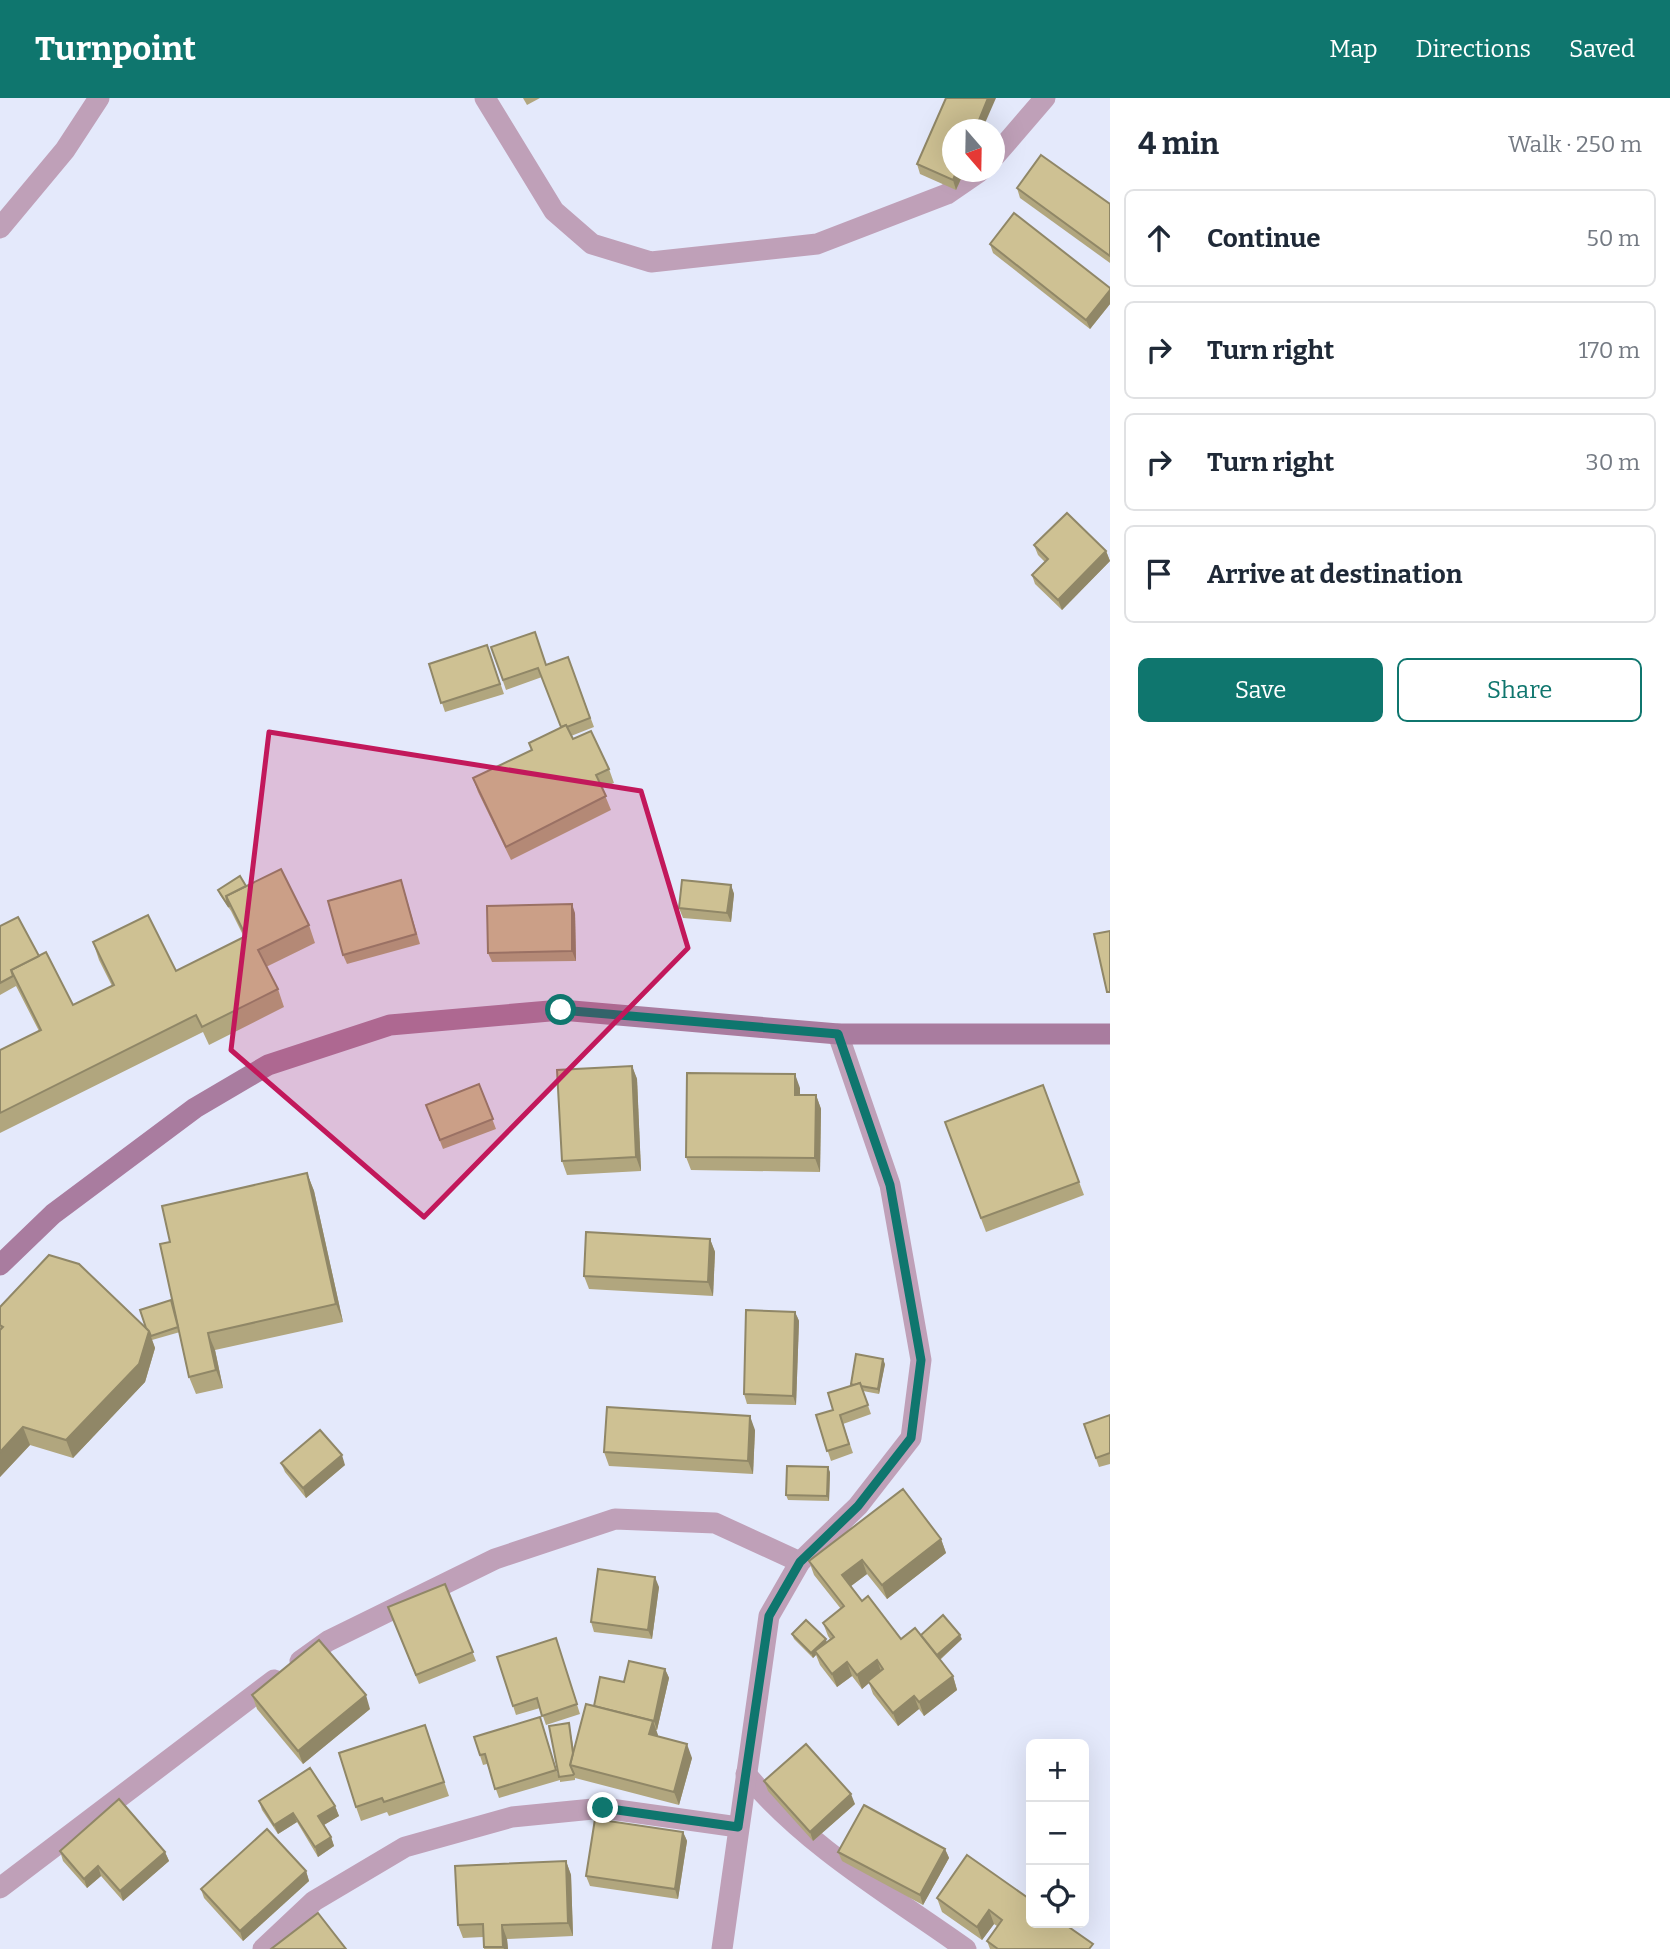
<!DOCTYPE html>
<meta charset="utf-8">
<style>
:root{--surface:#fff;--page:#f2f2f3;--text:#1f2937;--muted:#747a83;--line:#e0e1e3;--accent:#0f766e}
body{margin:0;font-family:Bitter,serif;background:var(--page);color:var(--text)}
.controls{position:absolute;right:21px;bottom:21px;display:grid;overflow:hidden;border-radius:10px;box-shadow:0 7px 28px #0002}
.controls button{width:63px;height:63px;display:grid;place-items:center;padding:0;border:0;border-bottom:2px solid var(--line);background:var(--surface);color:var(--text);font:35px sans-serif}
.compass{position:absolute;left:942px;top:21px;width:63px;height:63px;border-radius:50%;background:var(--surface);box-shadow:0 7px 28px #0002;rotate:160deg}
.stop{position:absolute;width:21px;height:21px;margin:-16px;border:5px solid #0f766e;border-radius:50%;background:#fff}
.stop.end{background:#0f766e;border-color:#fff;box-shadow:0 2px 7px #0008}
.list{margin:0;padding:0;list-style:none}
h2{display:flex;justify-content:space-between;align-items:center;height:91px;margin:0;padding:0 28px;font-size:30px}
h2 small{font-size:23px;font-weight:400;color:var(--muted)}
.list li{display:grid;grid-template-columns:46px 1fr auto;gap:21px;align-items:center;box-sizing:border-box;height:98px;margin:0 14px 14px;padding:0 14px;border:2px solid var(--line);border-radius:10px}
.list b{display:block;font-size:26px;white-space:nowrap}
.list em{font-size:23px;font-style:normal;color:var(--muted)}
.actions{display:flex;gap:14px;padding:21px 28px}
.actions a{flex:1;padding:16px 0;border:2px solid var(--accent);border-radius:10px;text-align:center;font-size:24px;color:var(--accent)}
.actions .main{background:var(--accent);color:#fff}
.icon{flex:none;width:38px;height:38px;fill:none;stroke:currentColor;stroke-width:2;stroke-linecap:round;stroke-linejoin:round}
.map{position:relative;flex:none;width:1110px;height:1851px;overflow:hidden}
header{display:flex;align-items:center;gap:42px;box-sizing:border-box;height:98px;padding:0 35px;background:var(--accent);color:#fff}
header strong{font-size:33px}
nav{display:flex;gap:38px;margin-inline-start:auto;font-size:24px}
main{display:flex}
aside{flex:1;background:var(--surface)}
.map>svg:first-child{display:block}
</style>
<header>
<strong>Turnpoint</strong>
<nav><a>Map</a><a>Directions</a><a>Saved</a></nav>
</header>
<main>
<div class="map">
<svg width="1110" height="1851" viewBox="0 0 1110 1851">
<rect width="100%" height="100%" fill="#e4e9fb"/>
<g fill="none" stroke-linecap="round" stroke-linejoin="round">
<!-- street -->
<g stroke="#bfa0b8" stroke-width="21">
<path d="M485,0L554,113L592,146L651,164L817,146L947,96L979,74"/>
<path d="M995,58L1045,0"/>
<path d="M0,130L65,52L99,0"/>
<path d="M300,1563L328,1543L495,1461L615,1421L715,1425L800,1464"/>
<path d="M746,1676C806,1748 890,1797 966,1851"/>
<path d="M0,1790L274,1582"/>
<path d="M263,1851L314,1803L405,1749L512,1719L603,1710L738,1729"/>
<path d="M722,1851L769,1518L800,1464L858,1408L911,1340L921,1262L890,1087L838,936"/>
</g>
<!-- secondary -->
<path stroke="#a97c9f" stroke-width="21" d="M0,1167L53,1116L195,1010L268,967L390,927L561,912L838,936H1110"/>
</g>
<!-- wall -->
<g fill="#b1a67e">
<path d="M523,0H540L527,7Z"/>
<path d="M917,66L953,74H964L956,92L920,76Z"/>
<path d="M1017,90L1110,106V165L1020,100Z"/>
<path d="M990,146L1110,190V206L1090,231L993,155Z"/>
<path d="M1034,447L1106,453L1110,463L1062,512L1035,486L1032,477L1045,464L1038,457Z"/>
<path d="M487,547L504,596L445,614L429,566Z"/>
<path d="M491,549L547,567L568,559L594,629L571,638L573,641L609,671L614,685L602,690L611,712L511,762L478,694L473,680L532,652L561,630L542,579L506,592Z"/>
<path d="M401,782L420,846L347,866L343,857Z"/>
<path d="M731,787L734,796L731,824L683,820L679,810Z"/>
<path d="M246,788L309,827L315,845L266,869L278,891L284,909L209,947L203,934L0,1035V952L39,933L16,888L0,897V828L39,858L73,907L112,888L99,862L93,844L176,873L244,839L231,813L220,797L218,792Z"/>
<path d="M575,815L576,863L492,864L488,855Z"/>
<path d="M632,968L637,981L641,1073L567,1077L562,1063Z"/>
<path d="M479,986L496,1031L443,1051L426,1007Z"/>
<path d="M1043,987L1084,1097L986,1134L945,1024Z"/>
<path d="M800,990V997H816L821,1011L820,1074L691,1072L686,1059Z"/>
<path d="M307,1075L314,1093L343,1224L215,1252L223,1290L196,1296L189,1279L180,1234L152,1242L155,1250L145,1284L73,1360L30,1347L0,1379V1209L146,1230L176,1216L170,1144Z"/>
<path d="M710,1141L715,1154L713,1198L589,1191L584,1178Z"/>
<path d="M795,1214L799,1223L796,1307L747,1306L744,1296Z"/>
<path d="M885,1266L879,1296L863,1293L871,1316L843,1326L853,1355L831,1363L816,1317L833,1312L851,1288V1286Z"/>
<path d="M1110,1317V1366L1099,1369L1084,1326Z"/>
<path d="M755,1332L753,1376L609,1368L604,1354Z"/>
<path d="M281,1365L345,1367L306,1400L285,1374Z"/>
<path d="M830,1374L829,1403L788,1402L786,1397Z"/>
<path d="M941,1441L946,1455L887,1501L867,1476L851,1488L862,1503L901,1541L921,1537L962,1541L940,1562L953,1578L957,1592L924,1618L919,1611L898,1628L873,1596L869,1585L862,1591L852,1578L837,1589L820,1567L816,1557L813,1560L794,1541L792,1536L827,1544L830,1541L828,1538L823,1525L841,1511L814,1477L809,1463Z"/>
<path d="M445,1486L476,1563L419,1586L388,1509Z"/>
<path d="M659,1489L652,1541L594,1534L591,1524Z"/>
<path d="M556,1540L580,1616L546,1627L540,1610L516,1617L497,1559Z"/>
<path d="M665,1571L669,1580L657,1632H656L658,1638L692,1660L679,1707L575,1680V1682L560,1684V1682L499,1700L487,1666L483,1667L474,1639L543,1628L558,1677L569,1625L574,1653L594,1608L624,1584Z"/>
<path d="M252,1597L370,1611L303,1666L257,1611Z"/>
<path d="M430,1641L449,1698L389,1718L387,1714L361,1723L356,1709Z"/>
<path d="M764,1683L855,1706L813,1743L768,1693Z"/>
<path d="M259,1703L335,1708L339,1718L324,1727L331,1739L334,1748L318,1759L297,1724L278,1736L262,1712Z"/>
<path d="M683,1734L687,1743L678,1801L590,1788L586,1778Z"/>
<path d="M945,1751L949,1760L923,1807L842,1763L838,1754Z"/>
<path d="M60,1753L165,1754L169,1763L123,1803L101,1778L87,1790L63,1763Z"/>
<path d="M967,1757L1089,1851H990L987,1843L997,1828L994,1826L982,1842L942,1814L937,1800Z"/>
<path d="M566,1763L571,1777L573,1838L507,1841L508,1851H484L483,1839L463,1840L458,1827Z"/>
<path d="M306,1773L309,1783L243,1843L204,1800L201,1791Z"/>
</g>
<!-- shaded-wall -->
<g fill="#908767">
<path d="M988,0H996L982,32H975Z"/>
<path d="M956,74H964L956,92L953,82Z"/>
<path d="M1110,192V206L1090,231L1086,222Z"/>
<path d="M1106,453L1110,463L1062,512L1058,502Z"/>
<path d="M731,787L734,796L731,824L727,815Z"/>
<path d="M572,806L575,815L576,863L572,853Z"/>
<path d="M632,968L637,981L641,1073L636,1059Z"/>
<path d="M795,976L800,990V1010L795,997Z"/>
<path d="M816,997L821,1011L820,1074L815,1060Z"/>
<path d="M307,1075L314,1093L343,1224L336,1206Z"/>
<path d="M710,1141L715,1154L713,1198L708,1184Z"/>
<path d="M795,1214L799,1223L796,1307L793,1298Z"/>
<path d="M149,1233L155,1250L145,1284L73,1360L66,1342Z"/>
<path d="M208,1235L215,1252L223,1290L216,1272Z"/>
<path d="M883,1261L885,1266L879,1296L878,1291Z"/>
<path d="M750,1318L755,1332L753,1376L748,1363Z"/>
<path d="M23,1329L30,1347L0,1379V1354Z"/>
<path d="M342,1357L345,1367L306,1400L303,1390Z"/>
<path d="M828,1369L830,1374L829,1403L827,1398Z"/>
<path d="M941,1441L946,1455L887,1501L882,1487Z"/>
<path d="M862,1462L867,1476L847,1491L842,1477Z"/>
<path d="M655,1479L659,1489L652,1541L648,1532Z"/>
<path d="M960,1537L962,1541L939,1562L937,1557Z"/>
<path d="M826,1541L827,1546L815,1553L816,1557L813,1560L811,1555Z"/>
<path d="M877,1562L882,1576L868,1583L869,1585L862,1591L857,1577Z"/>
<path d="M847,1564L852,1578L837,1589L832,1576Z"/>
<path d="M665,1571L669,1580L657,1632L654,1623Z"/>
<path d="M953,1578L957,1592L924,1618L919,1604Z"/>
<path d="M366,1597L370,1611L303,1666L298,1653Z"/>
<path d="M914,1598L919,1611L898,1628L893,1615Z"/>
<path d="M653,1623L658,1637L654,1650L649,1636Z"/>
<path d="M687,1646L692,1660L679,1707L674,1694Z"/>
<path d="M851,1696L855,1706L813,1743L810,1734Z"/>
<path d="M335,1708L339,1718L322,1728L318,1718Z"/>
<path d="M293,1715L297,1724L278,1736L274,1727Z"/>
<path d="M683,1734L687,1743L678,1801L675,1791Z"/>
<path d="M331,1739L334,1748L318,1759L315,1749Z"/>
<path d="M945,1751L949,1760L923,1807L920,1797Z"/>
<path d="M165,1754L169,1763L123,1803L120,1793Z"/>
<path d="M566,1763L571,1777L573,1838L568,1825Z"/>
<path d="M98,1768L101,1778L87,1790L84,1781Z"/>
<path d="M306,1773L309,1783L243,1843L240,1833Z"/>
<path d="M989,1812L994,1826L982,1842L977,1829Z"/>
<path d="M502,1827L507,1841L508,1851H504L503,1849Z"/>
</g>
<!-- building -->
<g fill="#cec193" stroke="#908767" stroke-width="2">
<path d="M946,0H988L975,32H953V74H956L953,82L917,66Z"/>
<path d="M1041,57L1110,106V158L1017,90Z"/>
<path d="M1014,115L1110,190V192L1086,222L990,146Z"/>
<path d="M1067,415L1106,453L1058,502L1032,477L1048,461L1034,447Z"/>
<path d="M535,534L546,567L568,559L590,620L567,629L566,627L561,629L538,570L503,582L491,549Z"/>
<path d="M487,547L500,586L441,605L429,566Z"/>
<path d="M566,627L573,641L591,633L609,671L596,677L606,698L506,749L473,680L532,652L529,645Z"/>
<path d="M281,771L309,827L258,852L278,891L202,929L196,917L0,1015V952L41,932L11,872L46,854L73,907L114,887L93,844L148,817L176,873L246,838L226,798Z"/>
<path d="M240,778L246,788L226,798L229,809L218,792Z"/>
<path d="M401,782L416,836L343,857L328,803Z"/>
<path d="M682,782L731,787L727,815L679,810Z"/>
<path d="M572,806V853L488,855L487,808Z"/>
<path d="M18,819L39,858L11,872L13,878L0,885V828Z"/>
<path d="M1110,833V894H1107L1094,836Z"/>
<path d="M632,968L636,1059L562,1063L557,972Z"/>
<path d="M687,975L795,976V997H816L815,1060L686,1059Z"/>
<path d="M479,986L493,1021L440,1042L426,1007Z"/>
<path d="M1043,987L1079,1084L981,1120L945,1024Z"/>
<path d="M307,1075L336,1206L208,1235L216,1272L189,1279L160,1146L170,1144L162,1108Z"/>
<path d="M586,1134L710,1141L708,1184L584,1178Z"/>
<path d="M49,1157L79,1166L149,1233L139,1266L66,1342L23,1329L0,1354V1232L3,1229L0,1227V1209Z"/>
<path d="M171,1202L178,1229L151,1238L149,1233L146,1230L140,1212Z"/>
<path d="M746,1212L795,1214L793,1298L744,1296Z"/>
<path d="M856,1256L883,1261L878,1291L861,1288L860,1285L854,1287L851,1286Z"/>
<path d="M860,1285L868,1307L840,1317L849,1346L827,1353L816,1317L833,1312L828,1295Z"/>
<path d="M607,1309L750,1318L748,1363L604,1354Z"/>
<path d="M1110,1317V1355L1096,1360L1084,1326Z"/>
<path d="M320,1332L342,1357L303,1390L281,1365Z"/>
<path d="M787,1368L828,1369L827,1398L786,1397Z"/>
<path d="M903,1391L941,1441L882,1487L862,1462L842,1477L862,1503L868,1498L901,1541L915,1530L953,1578L919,1604L914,1598L893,1615L868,1583L883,1571L877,1562L857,1577L847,1564L832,1576L815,1553L834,1539L823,1525L844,1508L809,1463Z"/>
<path d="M598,1471L655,1479L648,1532L591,1524Z"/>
<path d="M445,1486L473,1554L416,1577L388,1509Z"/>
<path d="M943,1517L960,1537L937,1557L921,1537Z"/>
<path d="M806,1522L826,1541L811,1555L792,1536Z"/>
<path d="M556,1540L577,1606L542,1618L537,1600L513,1608L497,1559Z"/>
<path d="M319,1542L366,1597L298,1653L252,1597Z"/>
<path d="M629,1563L665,1571L654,1623L594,1608L600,1579L624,1584Z"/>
<path d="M586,1606L653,1623L649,1636L687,1646L674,1694L570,1667Z"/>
<path d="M540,1619L556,1672L495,1691L485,1656L480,1657L474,1639Z"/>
<path d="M569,1625L573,1655L570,1667L574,1676L573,1677L559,1679L549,1628Z"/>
<path d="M425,1627L444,1684L384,1704L382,1700L356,1709L339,1655Z"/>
<path d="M806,1646L851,1696L810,1734L764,1683Z"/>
<path d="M310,1670L335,1708L318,1718L331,1739L315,1749L293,1715L274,1727L259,1703Z"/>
<path d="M119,1701L165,1754L120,1793L98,1768L84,1781L60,1753Z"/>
<path d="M864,1707L945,1751L920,1797L838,1754Z"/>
<path d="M595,1721L683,1734L675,1791L586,1778Z"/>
<path d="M267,1731L306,1773L240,1833L201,1791Z"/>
<path d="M967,1757L1031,1802V1825H1063L1093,1846L1089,1851H998L987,1843L1002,1822L989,1812L977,1829L937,1800Z"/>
<path d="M566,1763L568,1825L502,1827L503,1849H484L483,1826L458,1827L455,1768Z"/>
<path d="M318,1815L346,1851H271Z"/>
</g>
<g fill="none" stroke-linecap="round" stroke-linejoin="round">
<!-- route -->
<path stroke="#0f766e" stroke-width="9" d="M561,912L838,936L890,1087L921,1262L911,1340L858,1408L800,1464L769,1518L738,1729L603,1710"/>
</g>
<!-- marked area -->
<path fill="#c2185b" fill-opacity="0.2" stroke="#c2185b" stroke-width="5" stroke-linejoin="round" d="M269,634L641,693L688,850L424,1119L231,952Z"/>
</svg>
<div class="controls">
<button>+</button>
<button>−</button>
<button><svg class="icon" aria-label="locate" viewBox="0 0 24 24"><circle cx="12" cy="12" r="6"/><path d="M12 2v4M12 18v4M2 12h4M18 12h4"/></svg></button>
</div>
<svg class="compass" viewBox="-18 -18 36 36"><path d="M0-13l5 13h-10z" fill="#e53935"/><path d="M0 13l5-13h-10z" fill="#747a83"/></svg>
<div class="stop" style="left:561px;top:912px"></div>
<div class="stop end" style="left:603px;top:1710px"></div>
</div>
<aside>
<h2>4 min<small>Walk · 250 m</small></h2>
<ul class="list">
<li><svg class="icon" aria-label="ahead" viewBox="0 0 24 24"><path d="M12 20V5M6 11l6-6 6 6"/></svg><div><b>Continue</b></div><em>50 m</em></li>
<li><svg class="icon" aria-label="right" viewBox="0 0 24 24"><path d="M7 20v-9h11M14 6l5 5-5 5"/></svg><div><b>Turn right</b></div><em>170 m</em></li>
<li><svg class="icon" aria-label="right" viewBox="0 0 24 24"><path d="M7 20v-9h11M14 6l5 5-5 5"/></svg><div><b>Turn right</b></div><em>30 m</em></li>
<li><svg class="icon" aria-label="arrive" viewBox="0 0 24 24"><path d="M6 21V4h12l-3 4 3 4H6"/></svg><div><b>Arrive at destination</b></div></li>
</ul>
<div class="actions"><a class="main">Save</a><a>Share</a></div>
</aside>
</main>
